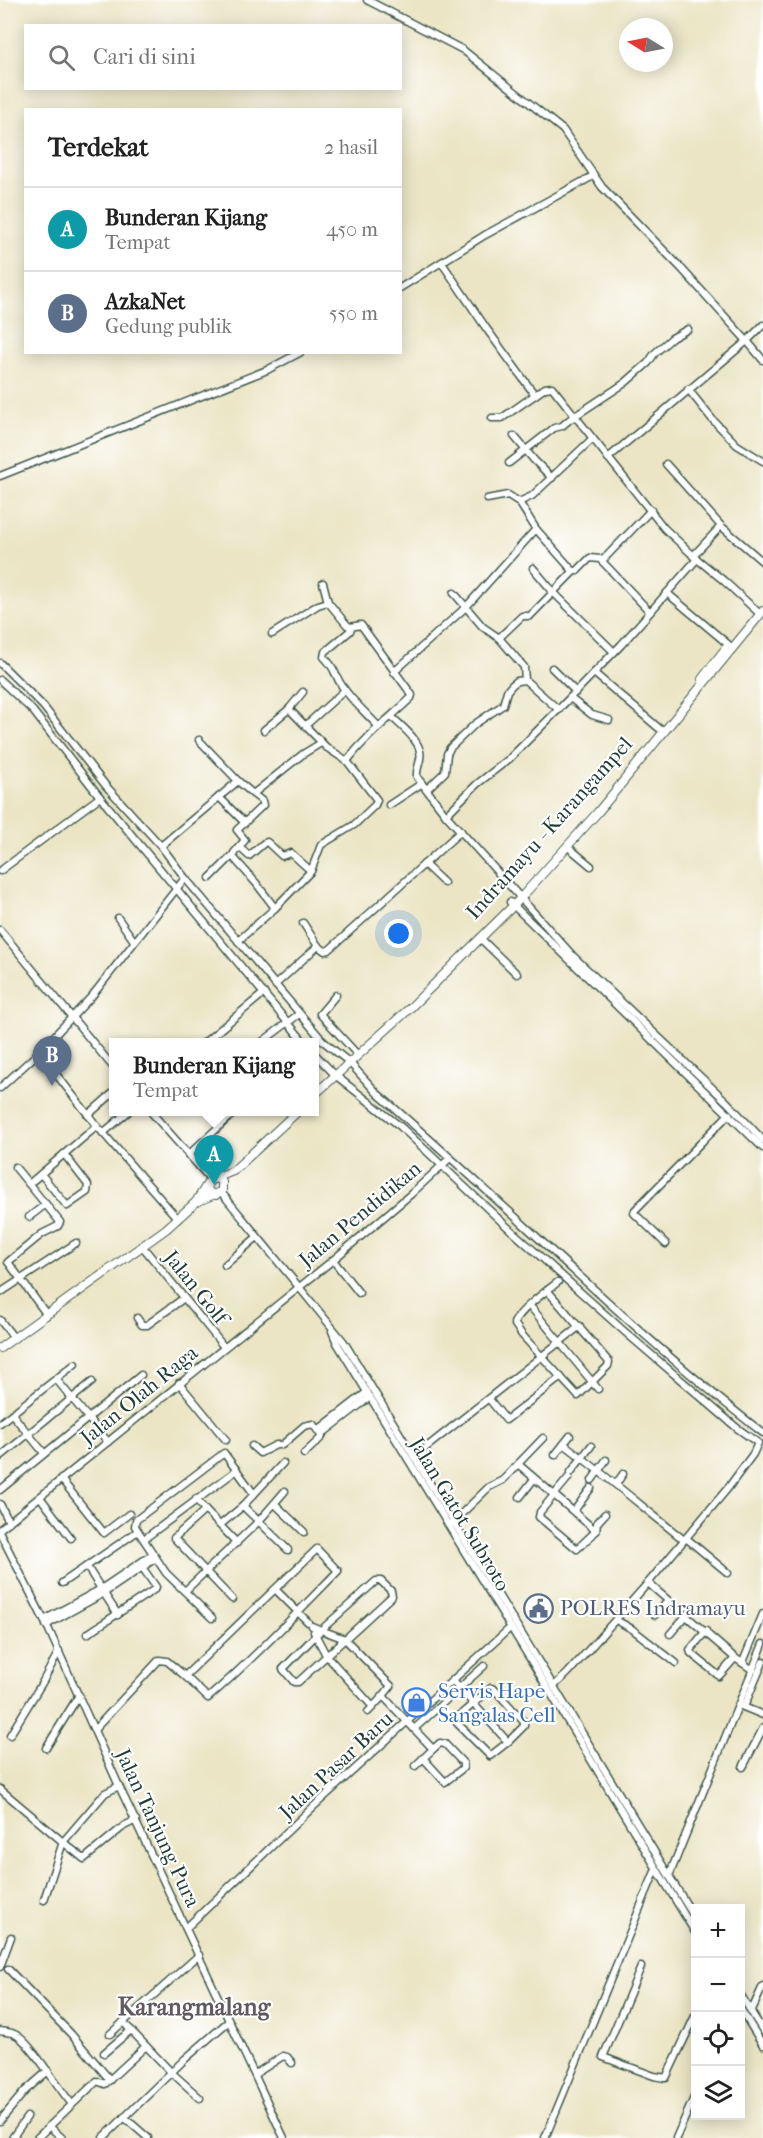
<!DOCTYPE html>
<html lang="id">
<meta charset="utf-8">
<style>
:root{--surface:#fff;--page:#f2f2f2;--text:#222;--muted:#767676;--line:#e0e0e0;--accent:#0f766e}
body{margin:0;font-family:"IM FELL French Canon",serif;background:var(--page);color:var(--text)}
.controls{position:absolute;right:18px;bottom:18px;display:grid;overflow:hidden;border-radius:0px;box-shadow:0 3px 15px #0003}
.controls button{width:54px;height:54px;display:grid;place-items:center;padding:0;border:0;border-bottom:2px solid var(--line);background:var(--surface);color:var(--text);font:30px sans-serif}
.compass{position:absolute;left:619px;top:18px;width:54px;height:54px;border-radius:50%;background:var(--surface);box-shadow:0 3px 15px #0003;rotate:280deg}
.you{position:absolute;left:399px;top:934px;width:21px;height:21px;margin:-15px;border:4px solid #fff;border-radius:50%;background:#1a73e8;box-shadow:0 0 0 9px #1a73e833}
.badge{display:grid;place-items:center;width:39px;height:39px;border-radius:50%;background:var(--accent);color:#fff;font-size:20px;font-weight:700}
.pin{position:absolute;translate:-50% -50px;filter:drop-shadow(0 2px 3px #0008)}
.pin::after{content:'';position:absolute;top:32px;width:21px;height:18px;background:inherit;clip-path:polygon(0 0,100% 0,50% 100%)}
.popup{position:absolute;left:109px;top:1038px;width:210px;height:78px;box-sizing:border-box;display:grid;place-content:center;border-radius:0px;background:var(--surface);filter:drop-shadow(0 2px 4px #0005);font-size:20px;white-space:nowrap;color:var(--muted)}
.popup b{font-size:22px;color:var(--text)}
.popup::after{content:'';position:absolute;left:50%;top:100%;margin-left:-12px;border:12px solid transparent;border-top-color:var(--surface)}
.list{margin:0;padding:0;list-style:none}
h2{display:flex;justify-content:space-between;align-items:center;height:78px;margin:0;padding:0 24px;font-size:26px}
h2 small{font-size:20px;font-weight:400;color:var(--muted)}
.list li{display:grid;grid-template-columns:39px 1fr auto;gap:18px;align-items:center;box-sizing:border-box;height:84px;padding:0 24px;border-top:2px solid var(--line)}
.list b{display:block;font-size:22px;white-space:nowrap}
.list p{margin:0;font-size:20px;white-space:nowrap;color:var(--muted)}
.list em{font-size:20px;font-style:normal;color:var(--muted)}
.icon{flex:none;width:33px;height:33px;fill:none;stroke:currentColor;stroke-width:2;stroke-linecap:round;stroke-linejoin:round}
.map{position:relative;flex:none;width:763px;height:2138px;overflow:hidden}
.search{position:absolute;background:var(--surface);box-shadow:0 3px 15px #0003;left:24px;top:24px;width:378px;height:66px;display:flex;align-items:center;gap:15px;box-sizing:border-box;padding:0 21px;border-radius:0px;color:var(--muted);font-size:22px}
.panel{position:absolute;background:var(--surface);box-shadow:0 3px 15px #0003;left:24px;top:108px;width:378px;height:246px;border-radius:0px}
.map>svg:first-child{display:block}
</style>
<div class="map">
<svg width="763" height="2138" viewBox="0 0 763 2138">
<rect width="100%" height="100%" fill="#fff"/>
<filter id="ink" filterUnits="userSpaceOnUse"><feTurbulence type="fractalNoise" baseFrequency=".0167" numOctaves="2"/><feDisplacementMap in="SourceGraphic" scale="12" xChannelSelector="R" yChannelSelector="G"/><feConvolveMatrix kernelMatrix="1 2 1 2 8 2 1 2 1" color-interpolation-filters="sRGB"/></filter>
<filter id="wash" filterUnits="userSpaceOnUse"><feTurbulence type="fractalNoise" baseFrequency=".008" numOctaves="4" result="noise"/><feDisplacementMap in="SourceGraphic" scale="24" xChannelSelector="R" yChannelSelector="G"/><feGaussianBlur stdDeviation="1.35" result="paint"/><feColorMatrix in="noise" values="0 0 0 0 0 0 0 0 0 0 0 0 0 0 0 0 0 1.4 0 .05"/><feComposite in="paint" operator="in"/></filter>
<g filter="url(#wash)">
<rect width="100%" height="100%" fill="#ebe5c5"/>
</g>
<g filter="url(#ink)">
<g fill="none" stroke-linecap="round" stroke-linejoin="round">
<defs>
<g id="minor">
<path d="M367,0L463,50L563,130L602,187L681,268L747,341L608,458"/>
<path d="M442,263L486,328L535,395"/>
<path d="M400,288L485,235L593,176"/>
<path d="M763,325L747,341L763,360"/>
<path d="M688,389L712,419L737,445L763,461"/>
<path d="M492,418H502L545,388L552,387L664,528L697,559L723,580L760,614"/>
<path d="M514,436L534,460L552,478"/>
<path d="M509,463L554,428L562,426L569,420L625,383L648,363L655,353L672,338L688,329"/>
<path d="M666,464L721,526L763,562"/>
<path d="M0,476L267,370L301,352"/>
<path d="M487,499L508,495L519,502L532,496L592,439"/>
<path d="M519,502L536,529L573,571H577L590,558L600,559L650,612"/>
<path d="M693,556L721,526"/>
<path d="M602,561L651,510"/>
<path d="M533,568L554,593L614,652"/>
<path d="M323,583L328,602L347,625L350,627L361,625L412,695L411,698C389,719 366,736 347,761"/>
<path d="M454,593L483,627L499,638L524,667L525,680"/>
<path d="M667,593L729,645"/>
<path d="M351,627L350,631L325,652L324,657C335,667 334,674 342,686C352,701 366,713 378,726"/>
<path d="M272,634L318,605L328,602"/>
<path d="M499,638L522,616H530L533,613L574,571"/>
<path d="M0,663L43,706L106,786L161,846L185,878L323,1041L350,1063L378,1094C508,1205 627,1328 763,1433"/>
<path d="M552,668L576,692"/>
<path d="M394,672L466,607L536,529"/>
<path d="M594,673L661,730"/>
<path d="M0,680L33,711L100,797L304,1042"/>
<path d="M570,698L592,715L609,720"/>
<path d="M289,709L303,692"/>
<path d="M392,717C402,727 424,743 420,759C419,766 416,770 417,777L446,815L574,957L727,1102L763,1140"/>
<path d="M306,725L345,690"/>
<path d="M264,730L289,709L326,747L347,761L377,800L375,805L354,825L321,845L311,871L275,908L256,883L233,857L234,853L245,840L237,830L263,805L262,801L253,794L303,754L321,743"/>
<path d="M199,740L238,781"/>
<path d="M426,790L445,772L447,754L450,748L475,724L503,705L507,691L512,685L517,681L525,680L559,710"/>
<path d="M219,797L245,823"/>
<path d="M389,805L421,784"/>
<path d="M446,815L477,784L509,759L556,712L621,645L697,559"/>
<path d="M161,846L238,781L253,794"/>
<path d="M567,846L591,866"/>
<path d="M239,847L249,856L264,843L267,842L282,856L291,853L311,871"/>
<path d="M424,864L444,883"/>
<path d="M0,871L100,797"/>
<path d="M210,878L232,856"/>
<path d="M510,902L763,1148"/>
<path d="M118,918L134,941"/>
<path d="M303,923L318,946"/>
<path d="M0,930L113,1067"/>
<path d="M480,938L517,974"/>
<path d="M238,941L275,908"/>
<path d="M275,985L318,946L325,951L329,950L461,831"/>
<path d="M336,995L320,1014L356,1053"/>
<path d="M205,1042L264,993"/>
<path d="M262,1042L299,1014"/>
<path d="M314,1053L335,1075"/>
<path d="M335,1075L401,1127L503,1223L625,1332L737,1428L758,1443L753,1454L728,1488L648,1583L735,1658L753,1670"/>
<path d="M0,1088L36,1055"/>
<path d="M151,1112L211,1180"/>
<path d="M88,1115L113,1093"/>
<path d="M103,1133L128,1112"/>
<path d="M188,1155L235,1112"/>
<path d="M15,1167L60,1222L58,1226L42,1234L8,1262L47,1315"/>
<path d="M41,1174L67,1206L87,1192L88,1185L64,1154"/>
<path d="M29,1184L97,1126"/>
<path d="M221,1192L344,1342L696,1920"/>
<path d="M29,1217L46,1204"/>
<path d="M178,1219L97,1126L56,1074L36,1055L92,996L185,878"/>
<path d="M666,1244L634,1213L635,1210L729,1114"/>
<path d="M143,1247L224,1347"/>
<path d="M333,1260L359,1293"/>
<path d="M225,1265L257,1237"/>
<path d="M547,1290L609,1362L608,1366L578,1396L522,1335L514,1323C521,1309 545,1292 558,1282"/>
<path d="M0,1293L76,1243"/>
<path d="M530,1306L598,1389"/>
<path d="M137,1318L142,1325H147L184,1298"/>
<path d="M0,1320L14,1338"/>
<path d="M332,1331L337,1343L524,1649L696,1934"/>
<path d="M56,1379L108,1442"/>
<path d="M179,1383L226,1440"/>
<path d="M489,1399L506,1420L561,1377"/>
<path d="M12,1414L44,1453"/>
<path d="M0,1423L75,1364"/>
<path d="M318,1430L367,1392"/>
<path d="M322,1434L370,1397"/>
<path d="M564,1444C605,1475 644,1508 684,1540"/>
<path d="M252,1446L260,1453L276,1445H282L304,1426L313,1424L322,1437L304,1454"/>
<path d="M555,1455L570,1436"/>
<path d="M0,1457L92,1382"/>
<path d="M414,1457L580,1326"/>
<path d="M518,1464L543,1438"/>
<path d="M571,1472L591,1446"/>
<path d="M569,1477L540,1512L539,1517L577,1549L596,1531"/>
<path d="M61,1479L104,1533L129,1514"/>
<path d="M592,1480L606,1460"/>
<path d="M616,1484L623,1474"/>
<path d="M0,1490L141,1375"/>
<path d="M40,1497L71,1538"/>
<path d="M520,1497L534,1479"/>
<path d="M196,1499L205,1510L174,1538L232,1599"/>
<path d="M0,1504L9,1522"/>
<path d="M275,1504L304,1532"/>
<path d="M243,1506L288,1550"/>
<path d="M205,1510L237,1543"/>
<path d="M574,1511L591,1488"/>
<path d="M451,1524L489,1487L503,1480L518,1464L596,1531L597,1523L605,1514"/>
<path d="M220,1525L243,1506L283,1463"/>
<path d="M0,1529L333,1260L411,1194L450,1158"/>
<path d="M138,1531L135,1526L136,1520L224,1453L254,1494"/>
<path d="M0,1533L49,1630L119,1786L284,2138"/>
<path d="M686,1538L728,1573"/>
<path d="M144,1539L237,1470"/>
<path d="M87,1567L118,1615"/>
<path d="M62,1583L138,1531L166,1573L212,1618"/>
<path d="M275,1589L185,1676L208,1698C254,1658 296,1614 338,1571L317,1549L275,1589L308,1622"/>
<path d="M185,1591L259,1521L285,1491"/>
<path d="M655,1615L668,1601"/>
<path d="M44,1620L101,1589L153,1554"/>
<path d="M616,1620L632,1629L676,1663"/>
<path d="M46,1625L104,1593L156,1558"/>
<path d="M312,1626L321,1630L283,1669L294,1682H298L345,1639L321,1630L376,1581H381L391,1591L392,1596L345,1639L391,1686L383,1696L433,1749L415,1766"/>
<path d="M706,1631L690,1650L691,1653L719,1676L735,1658"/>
<path d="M314,1632L326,1655L373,1707"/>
<path d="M87,1634L155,1589L156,1587L142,1567"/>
<path d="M670,1634L686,1616"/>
<path d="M743,1662L763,1614"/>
<path d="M453,1681L508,1742L524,1726V1722L494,1689L491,1688L490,1689L457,1718V1723L490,1756L508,1742"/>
<path d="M554,1686L568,1673L648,1583"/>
<path d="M741,1706L763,1715"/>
<path d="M744,1707L763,1662"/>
<path d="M368,1712L383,1696"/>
<path d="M414,1729L484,1666"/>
<path d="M94,1730L159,1660L167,1661L185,1676"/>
<path d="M10,1735L42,1683L59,1651"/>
<path d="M46,1748L79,1695"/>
<path d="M423,1758L445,1782L463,1768V1763L445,1744L440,1743L433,1749"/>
<path d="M743,1767L763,1728"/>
<path d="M119,1786L105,1793L63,1842L84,1859L124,1826L136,1820"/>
<path d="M0,1789L63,1842L44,1900"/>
<path d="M669,1876L763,1644"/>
<path d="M186,1928L312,1808L510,1628"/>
<path d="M0,1967L11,1937"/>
<path d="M641,1967L603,2057L654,2076L666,2078L696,2014"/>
<path d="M8,1969L71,2034L110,2080"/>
<path d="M740,1994L763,2031"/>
<path d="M740,2008L763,2045"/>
<path d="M751,2012L763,1986"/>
<path d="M123,2022L171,2072L200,2098"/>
<path d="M0,2031C4,2032 10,2032 14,2034C28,2038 60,2091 72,2104"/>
<path d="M110,2034L199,1955"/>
<path d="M104,2053L131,2030"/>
<path d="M255,2074L283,2056L287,2057L292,2063"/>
<path d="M124,2117L148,2138"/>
<path d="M0,2121L25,2091L48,2071"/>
<path d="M49,2126L62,2138"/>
<path d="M12,2138L27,2117"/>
<path d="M37,2138L97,2081L105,2084L146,2046"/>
<path d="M103,2138L185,2059L229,2021"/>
<path d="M545,2138L656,1869"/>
<path d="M676,2138L696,2093"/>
</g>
<g id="major">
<path d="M702,679L726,648"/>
<path d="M314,1095L409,1009L518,901L598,812L763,611"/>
<path d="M215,1178L233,1171L297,1112"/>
<path d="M196,1202L222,1191V1182L218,1179L213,1178L208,1183L207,1188L210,1193L216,1195"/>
<path d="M0,1348L166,1229L196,1202L208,1183"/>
</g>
</defs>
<!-- minor casing -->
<use href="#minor" stroke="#3e564a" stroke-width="9"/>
<!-- major casing -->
<use href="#major" stroke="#3e564a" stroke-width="10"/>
<!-- minor -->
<use href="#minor" stroke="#fff" stroke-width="6"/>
<!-- major -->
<use href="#major" stroke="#fff" stroke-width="8"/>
</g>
</g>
<!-- icons -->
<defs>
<symbol id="civic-ring" viewBox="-11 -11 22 22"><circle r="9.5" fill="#fff" stroke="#5c6f8a" stroke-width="1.5"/><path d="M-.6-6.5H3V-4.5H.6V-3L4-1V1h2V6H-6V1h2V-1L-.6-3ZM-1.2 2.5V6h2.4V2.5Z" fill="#5c6f8a"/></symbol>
<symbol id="shop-ring" viewBox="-11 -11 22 22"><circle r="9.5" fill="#fff" stroke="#3f7fe0" stroke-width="1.5"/><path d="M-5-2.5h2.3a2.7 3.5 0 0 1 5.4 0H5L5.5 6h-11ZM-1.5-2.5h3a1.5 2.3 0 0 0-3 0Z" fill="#3f7fe0"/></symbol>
</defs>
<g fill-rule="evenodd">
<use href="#civic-ring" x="522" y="1592" width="33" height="33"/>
<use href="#shop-ring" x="400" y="1686" width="33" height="33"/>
</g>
<g text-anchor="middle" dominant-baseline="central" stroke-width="4.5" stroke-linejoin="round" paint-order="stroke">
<!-- street labels -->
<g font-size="21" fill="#1f3d34" stroke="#fff">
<text transform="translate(549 828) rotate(-48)">Indramayu - Karangampel</text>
<text transform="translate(360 1214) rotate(-40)">Jalan Pendidikan</text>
<text transform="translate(196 1287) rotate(51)">Jalan Golf</text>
<text transform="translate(139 1395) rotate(-39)">Jalan Olah Raga</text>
<text transform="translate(460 1514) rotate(59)">Jalan Gatot Subroto</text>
<text transform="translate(336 1765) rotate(-43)">Jalan Pasar Baru</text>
<text transform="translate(158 1828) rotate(65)">Jalan Tanjung Pura</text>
</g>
<!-- service labels -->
<g font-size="21" fill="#4e5e75" stroke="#fff" text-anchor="start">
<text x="560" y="1608">POLRES Indramayu</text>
</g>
<!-- shop labels -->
<g font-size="21" fill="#366cbe" stroke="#fff" text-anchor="start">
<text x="438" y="1691">Servis Hape<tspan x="438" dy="24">Sangalas Cell</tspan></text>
</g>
<!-- quarter labels -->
<g font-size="24" font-weight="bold" fill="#61595e" stroke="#fff">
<text x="194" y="2007">Karangmalang</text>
</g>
</g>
</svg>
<div class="controls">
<button>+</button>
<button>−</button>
<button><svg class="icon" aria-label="locate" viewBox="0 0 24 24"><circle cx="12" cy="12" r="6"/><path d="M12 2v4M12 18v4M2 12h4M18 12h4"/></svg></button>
<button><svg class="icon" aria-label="layers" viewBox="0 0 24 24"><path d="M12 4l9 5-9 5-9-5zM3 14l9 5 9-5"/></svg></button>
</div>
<svg class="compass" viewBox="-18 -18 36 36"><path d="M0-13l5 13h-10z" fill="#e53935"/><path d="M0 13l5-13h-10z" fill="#767676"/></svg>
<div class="you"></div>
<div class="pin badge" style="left:214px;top:1185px;background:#0f9aa8">A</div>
<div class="popup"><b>Bunderan Kijang</b>Tempat</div>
<div class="pin badge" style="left:52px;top:1086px;background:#5c6f8a">B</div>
<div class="search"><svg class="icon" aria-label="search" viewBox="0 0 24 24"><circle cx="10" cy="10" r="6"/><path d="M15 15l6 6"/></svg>Cari di sini</div>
<section class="panel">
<h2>Terdekat<small>2 hasil</small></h2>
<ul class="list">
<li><span class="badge" style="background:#0f9aa8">A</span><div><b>Bunderan Kijang</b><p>Tempat</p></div><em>450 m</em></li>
<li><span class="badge" style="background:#5c6f8a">B</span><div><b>AzkaNet</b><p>Gedung publik</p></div><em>550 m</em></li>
</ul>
</section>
</div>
